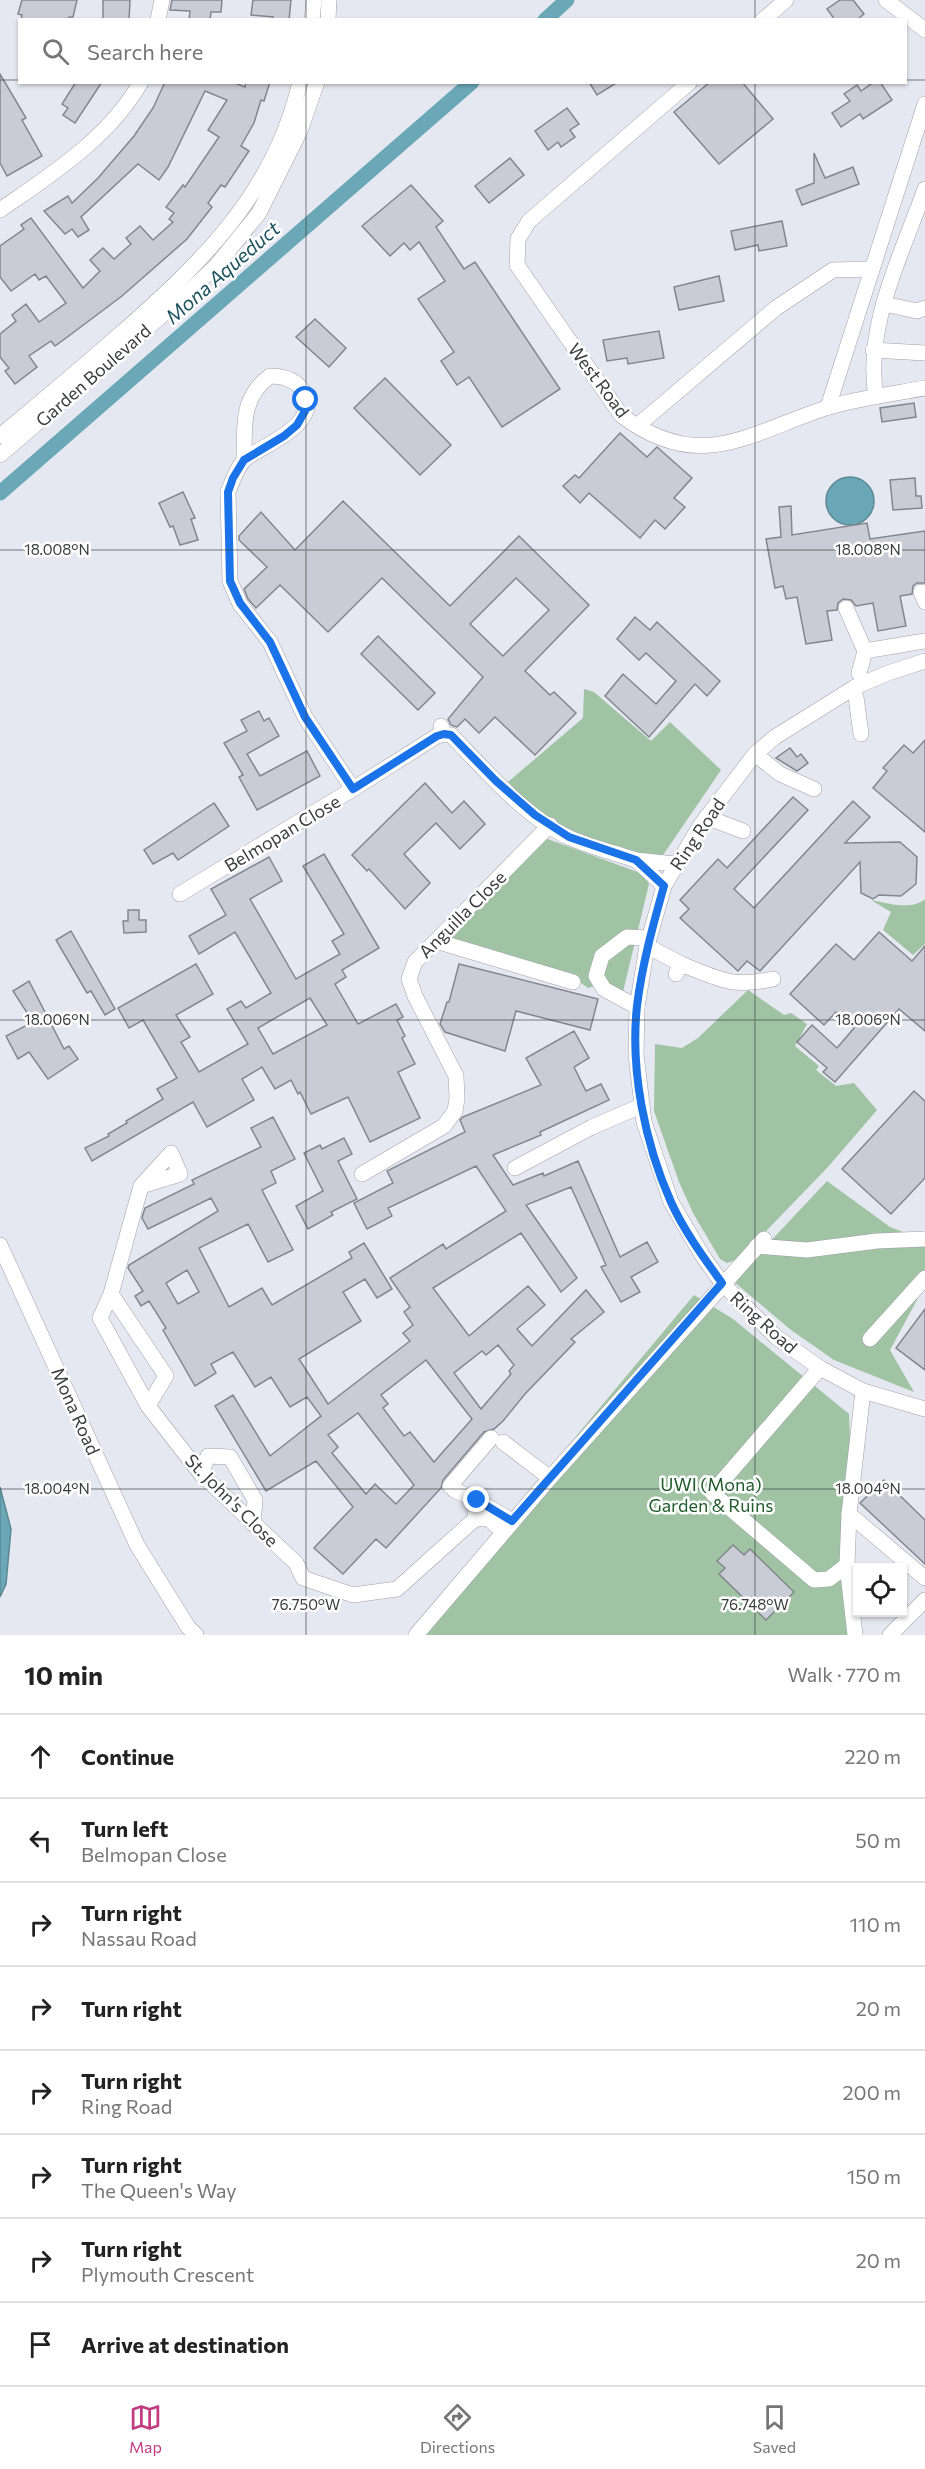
<!DOCTYPE html>
<meta charset="utf-8">
<style>
:root{--surface:#fff;--page:#f2f2f2;--text:#222;--muted:#767676;--line:#e0e0e0;--accent:#c13c80}
body{margin:0;font-family:Commissioner,sans-serif;background:var(--page);color:var(--text)}
.controls{position:absolute;right:18px;bottom:18px;display:grid;overflow:hidden;border-radius:0px;box-shadow:0 2px 4px #0004}
.controls button{width:54px;height:54px;display:grid;place-items:center;padding:0;border:0;border-bottom:2px solid var(--line);background:var(--surface);color:var(--text);font:30px sans-serif}
.stop{position:absolute;width:18px;height:18px;margin:-14px;border:4px solid #1a73e8;border-radius:50%;background:#fff}
.stop.end{background:#1a73e8;border-color:#fff;box-shadow:0 2px 6px #0008}
.list{margin:0;padding:0;list-style:none}
h2{display:flex;justify-content:space-between;align-items:center;height:78px;margin:0;padding:0 24px;font-size:26px}
h2 small{font-size:20px;font-weight:400;color:var(--muted)}
.list li{display:grid;grid-template-columns:39px 1fr auto;gap:18px;align-items:center;box-sizing:border-box;height:84px;padding:0 24px;border-top:2px solid var(--line)}
.list b{display:block;font-size:22px;white-space:nowrap}
.list p{margin:0;font-size:20px;white-space:nowrap;color:var(--muted)}
.list em{font-size:20px;font-style:normal;color:var(--muted)}
.icon{flex:none;width:33px;height:33px;fill:none;stroke:currentColor;stroke-width:2;stroke-linecap:round;stroke-linejoin:round}
.map{position:relative;flex:none;width:925px;height:1635px;overflow:hidden}
.search{position:absolute;background:var(--surface);box-shadow:0 2px 4px #0004;left:18px;right:18px;top:18px;height:66px;display:flex;align-items:center;gap:15px;box-sizing:border-box;padding:0 21px;border-radius:0px;color:var(--muted);font-size:22px}
.sheet{height:750px;background:var(--surface)}
nav{display:flex;justify-content:space-around;align-items:center;box-sizing:border-box;height:84px;border-top:2px solid var(--line);background:var(--surface);font-size:16px;color:var(--muted)}
nav a{display:grid;justify-items:center;gap:3px}
nav .on{color:var(--accent)}
.map>svg:first-child{display:block}
</style>
<div class="map">
<svg width="925" height="1635" viewBox="0 0 925 1635">
<rect width="100%" height="100%" fill="#e6e8f1"/>
<!-- green -->
<g fill="#9fc3a3">
<path d="M584,689L594,692L651,741L670,722L721,770L659,861L568,833L529,805L508,782L583,718Z"/>
<path d="M545,838L643,874L649,884L622,996L598,985L588,988L573,977L441,940Z"/>
<path d="M925,899V944L913,955L883,930L891,912L871,900C887,903 911,911 925,899Z"/>
<path d="M748,990L784,1015L791,1013L807,1024L795,1046L819,1066L816,1070L836,1086L854,1083L877,1110L828,1167L739,1259L727,1263L720,1259L693,1213L679,1182L654,1111L655,1044L682,1048L698,1038Z"/>
<path d="M827,1181L890,1227L925,1240V1285L890,1350L914,1392L834,1360L791,1330L733,1281Z"/>
<path d="M694,1295L733,1319L849,1414L855,1580L854,1635H410Z"/>
</g>
<!-- water -->
<g fill="#6aa8b8" stroke="#5c8894" stroke-width="1.5">
<circle cx="850" cy="501" r="24"/>
<path d="M0,1487L11,1529L6,1584L0,1597Z"/>
</g>
<g fill="none" stroke-linecap="round" stroke-linejoin="round">
<!-- canal -->
<g stroke="#6aa8b8" stroke-width="15">
<path d="M545,20L567,0"/>
<path d="M0,493L472,82"/>
</g>
</g>
<!-- building -->
<g fill="#caccd5" stroke="#84868e" stroke-width="1.5" fill-rule="evenodd">
<path d="M22,0H77L73,17H69L68,20H21L22,15L18,14Z"/>
<path d="M103,0H130L129,20H103Z"/>
<path d="M172,0H222L221,12H211L210,20H189L190,11L170,10Z"/>
<path d="M253,0H291L289,20H272L273,17L251,15Z"/>
<path d="M840,0H853L864,14L857,20H835L827,9Z"/>
<path d="M0,74L26,118L22,120L42,156L7,176L0,163Z"/>
<path d="M76,82H102L75,123L63,115L68,108L62,104Z"/>
<path d="M165,82H232L245,87L246,82H270L264,101L261,100L254,123L241,146L249,151L225,187L221,185L208,203L212,207L187,239L122,296L70,335L55,346L51,341L29,356L37,367L15,384L5,371L9,368L0,357V334L16,321L12,315L26,304L39,322L66,303L46,276L39,280L35,274L11,291L0,277V246L24,229L21,225L31,218L83,288L100,271L90,260L103,248L114,259L131,244L126,238L140,226L153,240L173,222L169,219L174,213L166,207L183,185L185,187L219,137L208,130L227,100L205,91L168,167L159,180L138,164L81,217L89,230L78,237L72,229L65,234L44,211L68,196L72,203L98,178L134,136L153,108Z"/>
<path d="M589,82H618L597,95Z"/>
<path d="M710,82H742L773,119L719,164L674,112Z"/>
<path d="M874,82H880L892,100L863,119L860,114L841,127L832,113L850,101L844,94L857,85L861,91Z"/>
<path d="M567,108L579,124L570,130L575,137L561,147L558,142L548,150L535,131Z"/>
<path d="M814,153L825,178L853,167L859,184L802,205L796,190L814,183Z"/>
<path d="M510,158L524,175L489,203L475,186Z"/>
<path d="M411,185L443,221L436,227L464,269L475,262L560,389L502,427L469,377L457,385L441,361L454,352L418,299L445,281L419,242L410,250L404,243L390,256L362,226Z"/>
<path d="M782,221L787,246L759,251L758,245L735,250L731,231Z"/>
<path d="M719,276L724,301L679,310L674,287Z"/>
<path d="M315,319L346,348L329,367L296,337Z"/>
<path d="M659,331L664,358L628,364L627,358L607,361L603,340Z"/>
<path d="M385,378L451,445L420,475L354,408Z"/>
<path d="M914,403L916,417L882,422L880,408Z"/>
<path d="M620,433L647,457L657,447L692,478L674,498L685,507L665,529L655,520L640,538L589,493L580,503L563,486L575,475L579,478Z"/>
<path d="M915,478L916,496H921L922,508L893,510L890,480Z"/>
<path d="M183,492L195,518L191,519L198,540L180,545L173,526L170,527L159,503Z"/>
<path d="M343,501L450,606L519,536L589,605L525,671L550,695L554,692L576,713L535,755L495,717L479,733L465,719L457,727L451,725L448,719L483,677L382,578L328,632L280,585L256,608L248,599L244,589L267,567L239,540V536L261,512L295,550ZM516,578L549,610L503,656L470,624Z"/>
<path d="M791,506L792,535L867,523L870,539L925,531V583H917L913,586L912,594L900,596L906,626L878,631L873,603L856,606L851,600L843,599L838,603L837,610L827,611L832,640L806,644L797,597L786,599L783,586L775,588L766,539L781,537L779,507Z"/>
<path d="M635,617L650,630L657,622L720,681L707,696L695,684L649,737L605,696L623,674L656,704L676,681L646,653L639,660L617,639Z"/>
<path d="M378,636L435,693L418,710L361,654Z"/>
<path d="M259,711L264,721L269,718L279,736L247,754L260,776L307,751L320,776L257,810L239,777L243,775L224,743L247,731L241,720Z"/>
<path d="M925,740V832L873,788L887,771L883,768L904,745L913,753Z"/>
<path d="M790,748L797,757L801,754L808,763L797,771L776,758Z"/>
<path d="M425,783L452,813L464,801L485,824L460,849L436,823L404,854L430,883L405,909L369,869L367,871L352,855Z"/>
<path d="M793,797L808,810L734,889L754,908L853,801L870,817L845,843L900,842L917,857L916,884L901,896L879,895L873,899L861,893L860,862L760,971L747,961L738,971L680,918L689,909L680,900L718,859L727,868Z"/>
<path d="M214,803L229,826L178,860L173,853L153,864L144,850Z"/>
<path d="M324,854L379,948L342,970L346,977L335,984L358,1024L396,1004L403,1017L397,1020L405,1036L402,1038L415,1064L398,1072L420,1118L370,1142L348,1097L311,1114L300,1092L298,1094L291,1080L275,1089L262,1067L242,1079L254,1100L207,1127L193,1102L92,1161L85,1148L109,1136L108,1134L127,1123L126,1121L163,1099L157,1089L177,1078L143,1020L129,1028L118,1008L196,964L213,994L176,1015L190,1037L181,1042L199,1072L248,1044L227,1009L241,1001L246,1008L271,993L235,932L199,954L189,936L226,915L211,889L269,857L282,881L250,899L296,979L340,954L332,941L344,934L303,866ZM310,998L327,1025L273,1054L258,1028Z"/>
<path d="M128,910H139V920H146V932L124,933L123,921H128Z"/>
<path d="M71,931L115,1009L105,1015L91,991L87,993L56,940Z"/>
<path d="M879,932L912,961L925,946V1031L899,1009L835,1082L823,1072L827,1068L797,1042L812,1025L837,1048L854,1028L836,1012L824,1025L790,994L836,944L854,960Z"/>
<path d="M459,964L598,999L590,1030L516,1011L505,1051L445,1032L440,1024L447,1002H449Z"/>
<path d="M29,981L64,1049L69,1046L78,1059L48,1079L29,1052L18,1059L6,1036L33,1022L13,991Z"/>
<path d="M574,1031L589,1058L574,1067L586,1091L601,1084L609,1100L540,1132L541,1135L493,1155L513,1185L543,1173L544,1176L578,1161L620,1257L647,1242L658,1262L631,1277L640,1292L621,1302L601,1267L606,1265L571,1187L526,1205L577,1278L561,1292L521,1233L433,1288L469,1336L528,1286L545,1305L517,1329L532,1346L586,1290L604,1312L571,1339L575,1342L525,1394L503,1421L494,1429L484,1432L443,1480L441,1488L386,1548L376,1539L343,1574L314,1548L353,1507L316,1461L266,1491L215,1406L233,1395L270,1456L321,1416L307,1397L290,1407L271,1377L255,1387L233,1352L211,1364L216,1373L195,1386L163,1330L166,1328L149,1301L141,1306L135,1296L143,1291L128,1268L129,1265L218,1211L211,1198L148,1229L142,1218L145,1208L194,1184L192,1180L261,1147L251,1128L273,1117L295,1159L271,1171L276,1183L262,1190L293,1250L268,1262L248,1224L199,1248L229,1307L262,1288L272,1305L352,1258L349,1252L364,1243L392,1289L377,1298L365,1279L343,1292L361,1321L299,1359L328,1404L410,1341L403,1333L413,1325L404,1312L410,1307L390,1278L443,1244L446,1249L506,1211L476,1166L388,1208L392,1216L367,1229L354,1203L393,1183L387,1171L465,1132L460,1120L463,1117L541,1085L526,1058ZM187,1270L199,1292L178,1304L166,1283ZM498,1345L514,1365L509,1371L511,1374L481,1409L454,1373L482,1351L486,1355ZM426,1360L472,1419L434,1462L410,1432L404,1436L383,1408L388,1404L381,1395ZM358,1413L414,1485L396,1504L375,1484L366,1494L332,1453L338,1447L328,1435Z"/>
<path d="M914,1091L925,1101V1178L891,1214L842,1169Z"/>
<path d="M344,1138L352,1154L338,1161L357,1199L331,1212L333,1215L308,1229L296,1206L323,1191L304,1153L320,1145L322,1149Z"/>
<path d="M925,1309V1370L896,1348Z"/>
<path d="M884,1480L925,1520V1564L860,1503Z"/>
<path d="M733,1545L744,1555L750,1549L794,1592L766,1620L719,1574L725,1568L717,1561Z"/>
</g>
<g fill="none" stroke-linecap="round" stroke-linejoin="round">
<defs>
<g id="minor">
<path d="M886,0L925,30"/>
<path d="M158,20L162,0"/>
<path d="M312,20L314,0"/>
<path d="M328,20L329,0"/>
<path d="M763,20L786,0"/>
<path d="M690,82L529,221L518,239L517,265L621,415C699,474 747,434 826,408C858,398 892,394 925,388"/>
<path d="M0,210C52,174 109,138 141,82"/>
<path d="M884,304L917,311L925,308"/>
<path d="M873,350L925,353"/>
<path d="M876,397C864,326 902,254 925,189"/>
<path d="M828,407L925,104"/>
<path d="M637,426L776,308L833,270L872,269"/>
<path d="M0,436C40,403 79,370 118,336C201,263 274,194 300,82"/>
<path d="M0,455L174,305L216,266L259,213L300,131L317,82"/>
<path d="M244,460C245,427 240,398 270,376C283,376 296,380 303,391C323,424 263,445 245,459C237,467 232,482 228,492L230,581L240,604L270,642L305,717L353,789"/>
<path d="M921,592L925,602"/>
<path d="M846,608L865,651L859,673"/>
<path d="M865,651L925,641"/>
<path d="M925,661L888,673L855,687L775,737L755,754L700,826L664,886L647,946L637,1007L636,1055L644,1122L671,1202L702,1255L722,1283L776,1337L820,1368L863,1391L925,1409"/>
<path d="M856,697L861,734"/>
<path d="M441,726L444,734L451,735C485,770 526,818 570,838C591,847 615,853 636,860"/>
<path d="M755,754L780,774L814,789"/>
<path d="M706,817L743,831"/>
<path d="M664,886L636,860L675,864"/>
<path d="M180,894L353,789L437,736L444,734"/>
<path d="M436,941L573,982"/>
<path d="M647,946L681,964L676,974"/>
<path d="M681,964C719,979 731,988 773,979"/>
<path d="M637,1007L604,989L596,976L602,956L627,937L649,938"/>
<path d="M515,1168L592,1127L641,1106"/>
<path d="M362,1174L444,1126L455,1111L457,1098L456,1076L415,996L409,979L415,962L550,825"/>
<path d="M141,1186L180,1174L171,1153L141,1186L111,1294L100,1318L148,1406L201,1474L296,1563L303,1578L353,1595L397,1589L475,1519L477,1500"/>
<path d="M0,1245L137,1545L188,1627L196,1635"/>
<path d="M757,1246L807,1250L877,1241L925,1239"/>
<path d="M111,1294L166,1376L148,1406"/>
<path d="M870,1339L925,1278"/>
<path d="M820,1368L712,1493L814,1580L829,1579L847,1565"/>
<path d="M503,1442L550,1478"/>
<path d="M201,1474L208,1456L230,1457L255,1500L253,1524"/>
<path d="M450,1486L491,1438"/>
<path d="M454,1490L477,1500L512,1521"/>
<path d="M849,1514L925,1578"/>
<path d="M475,1519L488,1518L503,1532"/>
<path d="M416,1635L550,1478L764,1239"/>
<path d="M855,1635L847,1565L849,1514L863,1391"/>
<path d="M890,1635L925,1600"/>
</g>
</defs>
<!-- minor casing -->
<use href="#minor" stroke="#a0a1aa" stroke-width="16"/>
<!-- minor -->
<use href="#minor" stroke="#fff" stroke-width="15"/>
</g>
<g fill="none" stroke-linecap="round" stroke-linejoin="round">
<!-- route -->
<path stroke="#1a73e8" stroke-width="8" d="M306,400L305,411L297,425L284,436L244,460L233,478L228,492L230,581L240,603L270,642L305,717L353,789L437,736L444,734L451,735L496,781L535,815L569,837L636,860L664,886C653,925 642,965 637,1006C630,1070 645,1144 671,1202C684,1231 704,1258 722,1283L512,1521L477,1500"/>
</g>
<!-- ticks -->
<path fill="none" stroke="#3c3d40" stroke-width="1.5" stroke-opacity="0.45" d="M306,0V20M755,0V20M0,80H20M906,80H925M306,82V1635M755,82V1635M0,550H925M0,1020H925M0,1489H925"/>
<g text-anchor="middle" dominant-baseline="central" stroke-width="5" stroke-linejoin="round" paint-order="stroke">
<!-- street labels -->
<g font-size="18" fill="#3c3d40" stroke="#fff">
<text transform="translate(93 375) rotate(-41)">Garden Boulevard</text>
<text transform="translate(599 380) rotate(53)">West Road</text>
<text transform="translate(282 833) rotate(-31)">Belmopan Close</text>
<text transform="translate(697 834) rotate(-56)">Ring Road</text>
<text transform="translate(462 914) rotate(-45)">Anguilla Close</text>
<text transform="translate(764 1322) rotate(42)">Ring Road</text>
<text transform="translate(76 1411) rotate(66)">Mona Road</text>
<text transform="translate(232 1500) rotate(45)">St. John's Close</text>
</g>
<!-- park labels -->
<g font-size="18" fill="#215c2d" stroke="#fff">
<text x="711" y="1484">UWI (Mona)<tspan x="711" dy="21">Garden &amp; Ruins</tspan></text>
</g>
<!-- water labels -->
<g font-size="20" font-style="italic" fill="#1c525e" stroke="#fff">
<text transform="translate(222 272) rotate(-41)">Mona Aqueduct</text>
</g>
</g>
<g font-size="15" text-anchor="middle" fill="#3c3d40" stroke="#fff" stroke-width="5" stroke-linejoin="round" paint-order="stroke">
<text x="57" y="555">18.008°N</text>
<text x="868" y="555">18.008°N</text>
<text x="57" y="1025">18.006°N</text>
<text x="868" y="1025">18.006°N</text>
<text x="57" y="1494">18.004°N</text>
<text x="868" y="1494">18.004°N</text>
<text x="306" y="1610">76.750°W</text>
<text x="755" y="1610">76.748°W</text>
</g>
</svg>
<div class="controls">
<button><svg class="icon" aria-label="locate" viewBox="0 0 24 24"><circle cx="12" cy="12" r="6"/><path d="M12 2v4M12 18v4M2 12h4M18 12h4"/></svg></button>
</div>
<div class="stop" style="left:306px;top:400px"></div>
<div class="stop end" style="left:477px;top:1500px"></div>
<div class="search"><svg class="icon" aria-label="search" viewBox="0 0 24 24"><circle cx="10" cy="10" r="6"/><path d="M15 15l6 6"/></svg>Search here</div>
</div>
<section class="sheet">
<h2>10 min<small>Walk · 770 m</small></h2>
<ul class="list">
<li><svg class="icon" aria-label="ahead" viewBox="0 0 24 24"><path d="M12 20V5M6 11l6-6 6 6"/></svg><div><b>Continue</b></div><em>220 m</em></li>
<li><svg class="icon" aria-label="left" viewBox="0 0 24 24"><path d="M17 20v-9H6M10 6l-5 5 5 5"/></svg><div><b>Turn left</b><p>Belmopan Close</p></div><em>50 m</em></li>
<li><svg class="icon" aria-label="right" viewBox="0 0 24 24"><path d="M7 20v-9h11M14 6l5 5-5 5"/></svg><div><b>Turn right</b><p>Nassau Road</p></div><em>110 m</em></li>
<li><svg class="icon" aria-label="right" viewBox="0 0 24 24"><path d="M7 20v-9h11M14 6l5 5-5 5"/></svg><div><b>Turn right</b></div><em>20 m</em></li>
<li><svg class="icon" aria-label="right" viewBox="0 0 24 24"><path d="M7 20v-9h11M14 6l5 5-5 5"/></svg><div><b>Turn right</b><p>Ring Road</p></div><em>200 m</em></li>
<li><svg class="icon" aria-label="right" viewBox="0 0 24 24"><path d="M7 20v-9h11M14 6l5 5-5 5"/></svg><div><b>Turn right</b><p>The Queen's Way</p></div><em>150 m</em></li>
<li><svg class="icon" aria-label="right" viewBox="0 0 24 24"><path d="M7 20v-9h11M14 6l5 5-5 5"/></svg><div><b>Turn right</b><p>Plymouth Crescent</p></div><em>20 m</em></li>
<li><svg class="icon" aria-label="arrive" viewBox="0 0 24 24"><path d="M6 21V4h12l-3 4 3 4H6"/></svg><div><b>Arrive at destination</b></div></li>
</ul>
</section>
<nav>
<a class="on"><svg class="icon" aria-label="map" viewBox="0 0 24 24"><path d="M3 6l6-2 6 2 6-2v14l-6 2-6-2-6 2zM9 4v14M15 6v14"/></svg>Map</a>
<a><svg class="icon" aria-label="directions" viewBox="0 0 24 24"><path d="M12 3l9 9-9 9-9-9zM9 14v-3h6M13 9l2 2-2 2"/></svg>Directions</a>
<a><svg class="icon" aria-label="saved" viewBox="0 0 24 24"><path d="M7 4h10v16l-5-4-5 4z"/></svg>Saved</a>
</nav>
